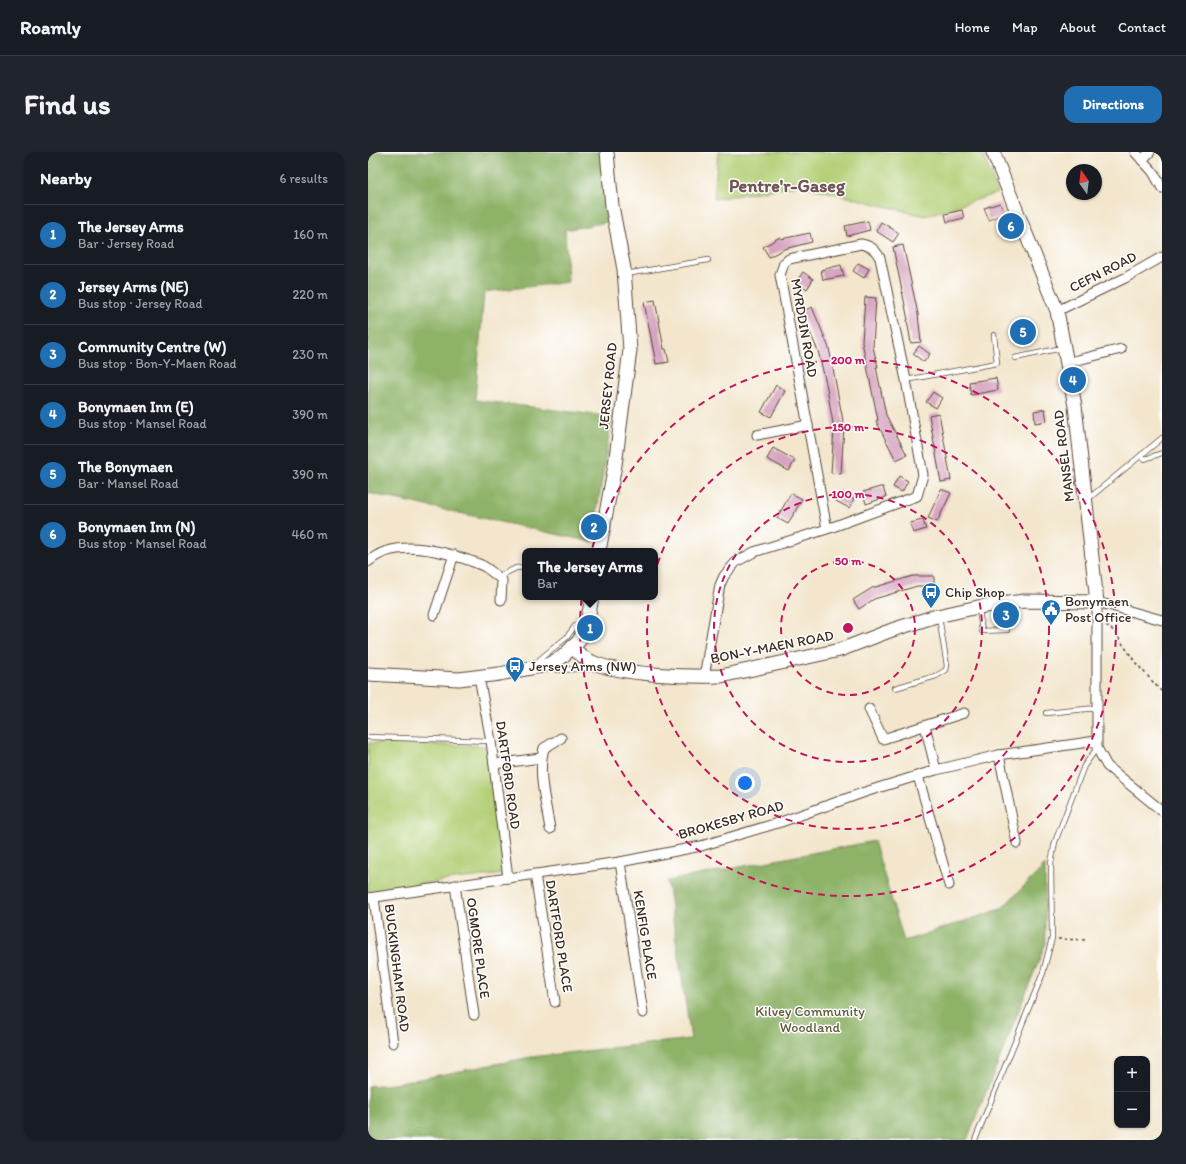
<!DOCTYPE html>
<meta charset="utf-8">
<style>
:root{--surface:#171b24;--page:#20242c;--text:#f1f3f6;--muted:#9ea1a6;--line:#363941;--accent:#1f6fb2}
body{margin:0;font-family:Itim,sans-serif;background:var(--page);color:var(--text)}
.controls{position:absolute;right:12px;bottom:12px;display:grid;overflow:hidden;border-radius:8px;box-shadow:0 1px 3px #0004}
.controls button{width:36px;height:36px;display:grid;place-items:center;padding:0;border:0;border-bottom:1px solid var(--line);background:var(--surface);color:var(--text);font:20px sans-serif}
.compass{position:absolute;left:698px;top:12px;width:36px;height:36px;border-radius:50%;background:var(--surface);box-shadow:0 1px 3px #0004;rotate:346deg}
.you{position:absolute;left:377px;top:631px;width:14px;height:14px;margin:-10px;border:3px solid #fff;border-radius:50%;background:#1a73e8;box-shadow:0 0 0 6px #1a73e833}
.badge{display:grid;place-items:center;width:26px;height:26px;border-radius:50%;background:var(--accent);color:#fff;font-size:13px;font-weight:700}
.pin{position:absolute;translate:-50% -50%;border:2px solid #fff;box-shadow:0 1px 4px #0006}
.popup{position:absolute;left:154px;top:396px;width:136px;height:52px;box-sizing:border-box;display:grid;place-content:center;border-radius:8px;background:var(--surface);filter:drop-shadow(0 1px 3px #0005);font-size:13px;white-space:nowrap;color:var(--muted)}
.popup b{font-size:15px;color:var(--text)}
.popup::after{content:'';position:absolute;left:50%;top:100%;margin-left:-8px;border:8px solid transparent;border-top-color:var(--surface)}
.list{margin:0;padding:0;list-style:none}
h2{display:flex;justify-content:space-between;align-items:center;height:52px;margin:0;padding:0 16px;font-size:17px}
h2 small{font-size:13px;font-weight:400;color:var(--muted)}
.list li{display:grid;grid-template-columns:26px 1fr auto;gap:12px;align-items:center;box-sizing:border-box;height:60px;padding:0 16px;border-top:1px solid var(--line)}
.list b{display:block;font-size:15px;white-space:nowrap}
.list p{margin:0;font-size:13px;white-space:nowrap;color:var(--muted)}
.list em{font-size:13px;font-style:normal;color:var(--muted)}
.map{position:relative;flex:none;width:794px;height:988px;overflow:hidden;border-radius:12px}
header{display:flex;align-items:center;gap:24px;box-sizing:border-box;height:56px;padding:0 20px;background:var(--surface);border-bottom:1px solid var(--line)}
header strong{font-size:19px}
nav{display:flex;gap:22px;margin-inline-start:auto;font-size:14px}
.intro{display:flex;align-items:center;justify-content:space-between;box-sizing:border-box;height:96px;padding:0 24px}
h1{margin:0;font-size:28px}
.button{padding:10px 18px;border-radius:12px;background:var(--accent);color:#fff;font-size:14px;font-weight:700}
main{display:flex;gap:24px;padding:0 24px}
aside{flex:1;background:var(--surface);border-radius:12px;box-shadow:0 1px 3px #0004}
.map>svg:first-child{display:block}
</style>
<header>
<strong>Roamly</strong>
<nav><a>Home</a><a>Map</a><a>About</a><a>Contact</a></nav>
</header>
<div class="intro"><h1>Find us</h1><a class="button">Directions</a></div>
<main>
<aside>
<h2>Nearby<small>6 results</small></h2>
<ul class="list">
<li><span class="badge">1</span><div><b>The Jersey Arms</b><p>Bar · Jersey Road</p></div><em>160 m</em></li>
<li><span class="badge">2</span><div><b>Jersey Arms (NE)</b><p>Bus stop · Jersey Road</p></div><em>220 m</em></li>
<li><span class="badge">3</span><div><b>Community Centre (W)</b><p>Bus stop · Bon-Y-Maen Road</p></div><em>230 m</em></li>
<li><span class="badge">4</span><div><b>Bonymaen Inn (E)</b><p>Bus stop · Mansel Road</p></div><em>390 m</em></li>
<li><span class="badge">5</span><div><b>The Bonymaen</b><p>Bar · Mansel Road</p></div><em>390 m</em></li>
<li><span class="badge">6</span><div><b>Bonymaen Inn (N)</b><p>Bus stop · Mansel Road</p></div><em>460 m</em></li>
</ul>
</aside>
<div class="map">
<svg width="794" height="988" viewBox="0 0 794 988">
<rect width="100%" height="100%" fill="#fff"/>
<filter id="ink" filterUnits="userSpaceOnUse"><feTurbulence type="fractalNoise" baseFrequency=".025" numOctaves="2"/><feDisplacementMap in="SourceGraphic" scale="8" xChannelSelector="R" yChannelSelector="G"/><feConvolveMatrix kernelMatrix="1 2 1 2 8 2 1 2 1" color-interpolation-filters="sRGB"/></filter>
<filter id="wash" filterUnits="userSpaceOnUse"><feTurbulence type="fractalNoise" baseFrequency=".012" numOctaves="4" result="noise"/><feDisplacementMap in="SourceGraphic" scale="16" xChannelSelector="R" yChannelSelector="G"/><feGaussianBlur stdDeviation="0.9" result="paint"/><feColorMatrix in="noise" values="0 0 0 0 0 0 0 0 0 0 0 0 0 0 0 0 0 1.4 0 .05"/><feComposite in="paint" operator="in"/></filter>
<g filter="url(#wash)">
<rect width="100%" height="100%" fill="#f3e6cd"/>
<!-- green -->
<g fill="#b3cf76" stroke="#777c4a">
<path d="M350,0H614L630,41L557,64L432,33L346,47Z"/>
<path d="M0,591L118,594L136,722L86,727L0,741Z"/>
</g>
<!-- forest -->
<g fill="#8eb267" stroke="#646e42">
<path d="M0,0H235L239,70L197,78L200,130L116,140L107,248L244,265L224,390L0,341Z"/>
<path d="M506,689L536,789L633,757L677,713V793L599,988H0V934L26,932L163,905L323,887L299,729Z"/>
</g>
<g id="blocks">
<!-- building -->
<g fill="#d7a4c1">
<path d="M632,51L636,62L621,68L616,56Z"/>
<path d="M594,58L596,66L579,70L577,62Z"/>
<path d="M500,69L502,78L479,84L477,74Z"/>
<path d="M513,70L531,81L525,90L508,79Z"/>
<path d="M442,81L444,90L416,97L401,105L395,95L412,85L413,87Z"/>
<path d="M535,93L550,162L553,190L543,191L539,168H540L525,95Z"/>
<path d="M490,111L501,117L496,126L485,119Z"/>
<path d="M473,113L476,124L455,128L453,118Z"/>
<path d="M435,120L445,127L439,137L428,130Z"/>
<path d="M497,145L508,146L505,195L510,215H508L518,263L539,303L528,308L508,269L510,268L494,190Z"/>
<path d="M287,148L296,197H298L301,210L288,212L276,150Z"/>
<path d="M444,155L461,196L476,274L473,322L463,321L466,277L458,231L450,199L433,160Z"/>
<path d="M551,194L562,202L556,210L545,202Z"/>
<path d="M628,226L630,238L603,243L601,230Z"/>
<path d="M408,233L417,239L403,265L393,260Z"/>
<path d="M565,240L574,246L568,256L558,250Z"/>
<path d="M677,257L679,269L667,271L666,259Z"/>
<path d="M571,261L583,328L573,330L561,263Z"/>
<path d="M405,296L427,308L421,319L399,307Z"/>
<path d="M531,324L540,329L534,340L525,335Z"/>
<path d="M512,335H515L518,345L498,352L495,340Z"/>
<path d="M573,337L583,341L569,370L560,366Z"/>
<path d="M474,340L486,347L481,356L468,349Z"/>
<path d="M423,341L434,347L420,372L409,366Z"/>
<path d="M555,368L558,377L545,381L542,371Z"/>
<path d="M545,424H566V434H549L513,445L506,447L491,457L485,448L504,436Z"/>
</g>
</g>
</g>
<g filter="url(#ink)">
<use href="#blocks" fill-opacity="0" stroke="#574638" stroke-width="1"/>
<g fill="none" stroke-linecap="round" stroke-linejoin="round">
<defs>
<g id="lane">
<path d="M258,122L340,108"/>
<path d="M647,206L694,196"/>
<path d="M538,228L629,211L626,183"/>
<path d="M773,303L777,307L794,301"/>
<path d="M720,347L794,286"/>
<path d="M130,425L148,416L157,415"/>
<path d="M611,457L614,479L639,478"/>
<path d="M171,513L172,507L199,485L207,474L217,472"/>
<path d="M181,514L190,518L230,516"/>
<path d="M527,536L568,524L578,518L579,514L571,465"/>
<path d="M678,561L728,556"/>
<path d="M0,585L123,589"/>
<path d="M607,988L675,821L684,786L683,711L687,690L716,614L729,596"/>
</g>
<g id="street">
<path d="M767,0L785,20L794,36"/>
<path d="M774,8L782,0"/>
<path d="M689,159L757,126L794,105"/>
<path d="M698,211L753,197"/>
<path d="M389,283L440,273"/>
<path d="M0,410C26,386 71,398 100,408C105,410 112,412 117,415C123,419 129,424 134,428L133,448"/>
<path d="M66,463L86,403"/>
<path d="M794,468L729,450V596L739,614L794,659"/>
<path d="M111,525L123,589L140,726"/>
<path d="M336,525L352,433L356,424L368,410L386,400L459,377L549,344L555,323L538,228L512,106C507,97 503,94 493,92L421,107L416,111L412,123L459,377"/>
<path d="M501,557L515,587L596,561"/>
<path d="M557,574L568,618"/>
<path d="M631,603L649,691"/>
<path d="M126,612L173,606"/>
<path d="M550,624L581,733"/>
<path d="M182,677C178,651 169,621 176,596L193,586"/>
<path d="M252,710L275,861"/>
<path d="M167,722L187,850"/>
<path d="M87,733L106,863"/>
<path d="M0,746L252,710L333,694L413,670L497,640L568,618L631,603L728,589"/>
<path d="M6,746L25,891"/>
</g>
<g id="secondary">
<path d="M231,399L247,313L262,198L256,117L244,54L239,0"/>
<path d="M204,495C210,501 217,507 224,510C252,523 321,525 353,524L472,498L524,478L565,465L610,455L656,449L729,450L707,254L689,159L625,0"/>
<path d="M0,522L91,527L131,522L179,513L194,505L211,489L219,472L224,445"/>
</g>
</defs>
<!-- lane casing -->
<use href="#lane" stroke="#574638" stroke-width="6"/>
<!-- street casing -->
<use href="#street" stroke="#574638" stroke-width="11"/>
<!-- secondary casing -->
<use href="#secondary" stroke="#574638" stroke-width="15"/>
<!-- path -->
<g stroke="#574638" stroke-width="1.5" stroke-dasharray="3 3" stroke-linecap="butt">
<path d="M738,473L746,479L767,510L794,540"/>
<path d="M690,787L719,788"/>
</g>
<!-- lane -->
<use href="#lane" stroke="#fff" stroke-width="4.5"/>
<!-- street -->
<use href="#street" stroke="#fff" stroke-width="9"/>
<!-- secondary -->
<use href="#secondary" stroke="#fff" stroke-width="13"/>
</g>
</g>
<!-- distance rings -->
<g fill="none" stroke="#c2185b" stroke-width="2" stroke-dasharray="7 5">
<circle cx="480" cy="476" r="67"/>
<circle cx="480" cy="476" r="134"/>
<circle cx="480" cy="476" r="201"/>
<circle cx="480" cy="476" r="268"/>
</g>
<!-- icons -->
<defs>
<symbol id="bus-pin" viewBox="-11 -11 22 30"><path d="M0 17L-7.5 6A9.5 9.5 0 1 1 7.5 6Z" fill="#1f6fb2" stroke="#fff"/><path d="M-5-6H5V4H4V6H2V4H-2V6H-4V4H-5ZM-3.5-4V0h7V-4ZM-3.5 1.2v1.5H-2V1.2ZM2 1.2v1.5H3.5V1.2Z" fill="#fff"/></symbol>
<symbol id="civic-pin" viewBox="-11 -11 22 30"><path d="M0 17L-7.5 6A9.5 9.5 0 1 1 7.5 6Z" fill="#1f6fb2" stroke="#fff"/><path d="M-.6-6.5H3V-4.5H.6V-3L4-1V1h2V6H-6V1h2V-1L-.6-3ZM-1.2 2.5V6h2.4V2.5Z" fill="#fff"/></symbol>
</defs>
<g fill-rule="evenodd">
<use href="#bus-pin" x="552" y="429" width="22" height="30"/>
<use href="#civic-pin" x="672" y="446" width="22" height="30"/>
<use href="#bus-pin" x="136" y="503" width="22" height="30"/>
</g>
<g text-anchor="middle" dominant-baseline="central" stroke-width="3" stroke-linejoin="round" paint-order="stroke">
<!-- street labels -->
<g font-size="14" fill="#3b2a1e" stroke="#fff">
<text transform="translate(735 120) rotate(-27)">CEFN ROAD</text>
<text transform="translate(436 176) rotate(80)">MYRDDIN ROAD</text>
<text transform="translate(240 234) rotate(-84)">JERSEY ROAD</text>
<text transform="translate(696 304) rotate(-97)">MANSEL ROAD</text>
<text transform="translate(404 495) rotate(-11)">BON-Y-MAEN ROAD</text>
<text transform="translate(140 623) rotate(82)">DARTFORD ROAD</text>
<text transform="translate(363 668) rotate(-16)">BROKESBY ROAD</text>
<text transform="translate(277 783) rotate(81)">KENFIG PLACE</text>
<text transform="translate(191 784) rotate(81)">DARTFORD PLACE</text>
<text transform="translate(110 796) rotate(82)">OGMORE PLACE</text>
<text transform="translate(29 816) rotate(83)">BUCKINGHAM ROAD</text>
</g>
<!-- poi labels -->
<g font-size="14" fill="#3b2a1e" stroke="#fff" text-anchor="start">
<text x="577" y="440">Chip Shop</text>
<text x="697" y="449">Bonymaen<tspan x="697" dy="16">Post Office</tspan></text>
<text x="161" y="514">Jersey Arms (NW)</text>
</g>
<!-- park labels -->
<g font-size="14" fill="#5f5c38" stroke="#fff">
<text x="442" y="859">Kilvey Community<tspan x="442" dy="16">Woodland</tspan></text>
</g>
<!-- district labels -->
<g font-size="18" font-weight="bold" fill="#725557" stroke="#fff">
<text x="419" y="34">Pentre'r-Gaseg</text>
</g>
</g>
<circle cx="480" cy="476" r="6" fill="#c2185b" stroke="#fff" stroke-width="2"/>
<g font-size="12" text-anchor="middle" font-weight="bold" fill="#c2185b" stroke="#fff" stroke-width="3" stroke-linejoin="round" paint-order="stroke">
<text x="480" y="212">200 m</text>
<text x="480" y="279">150 m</text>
<text x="480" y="346">100 m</text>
<text x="480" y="413">50 m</text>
</g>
</svg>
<div class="controls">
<button>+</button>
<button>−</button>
</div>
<svg class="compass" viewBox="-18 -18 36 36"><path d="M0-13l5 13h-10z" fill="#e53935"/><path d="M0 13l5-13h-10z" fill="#9ea1a6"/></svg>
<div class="you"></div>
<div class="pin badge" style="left:222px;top:476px">1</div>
<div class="popup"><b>The Jersey Arms</b>Bar</div>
<div class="pin badge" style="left:226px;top:375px">2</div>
<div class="pin badge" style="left:638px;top:463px">3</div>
<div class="pin badge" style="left:705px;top:228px">4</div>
<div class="pin badge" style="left:655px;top:180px">5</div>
<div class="pin badge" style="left:643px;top:74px">6</div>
</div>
</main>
